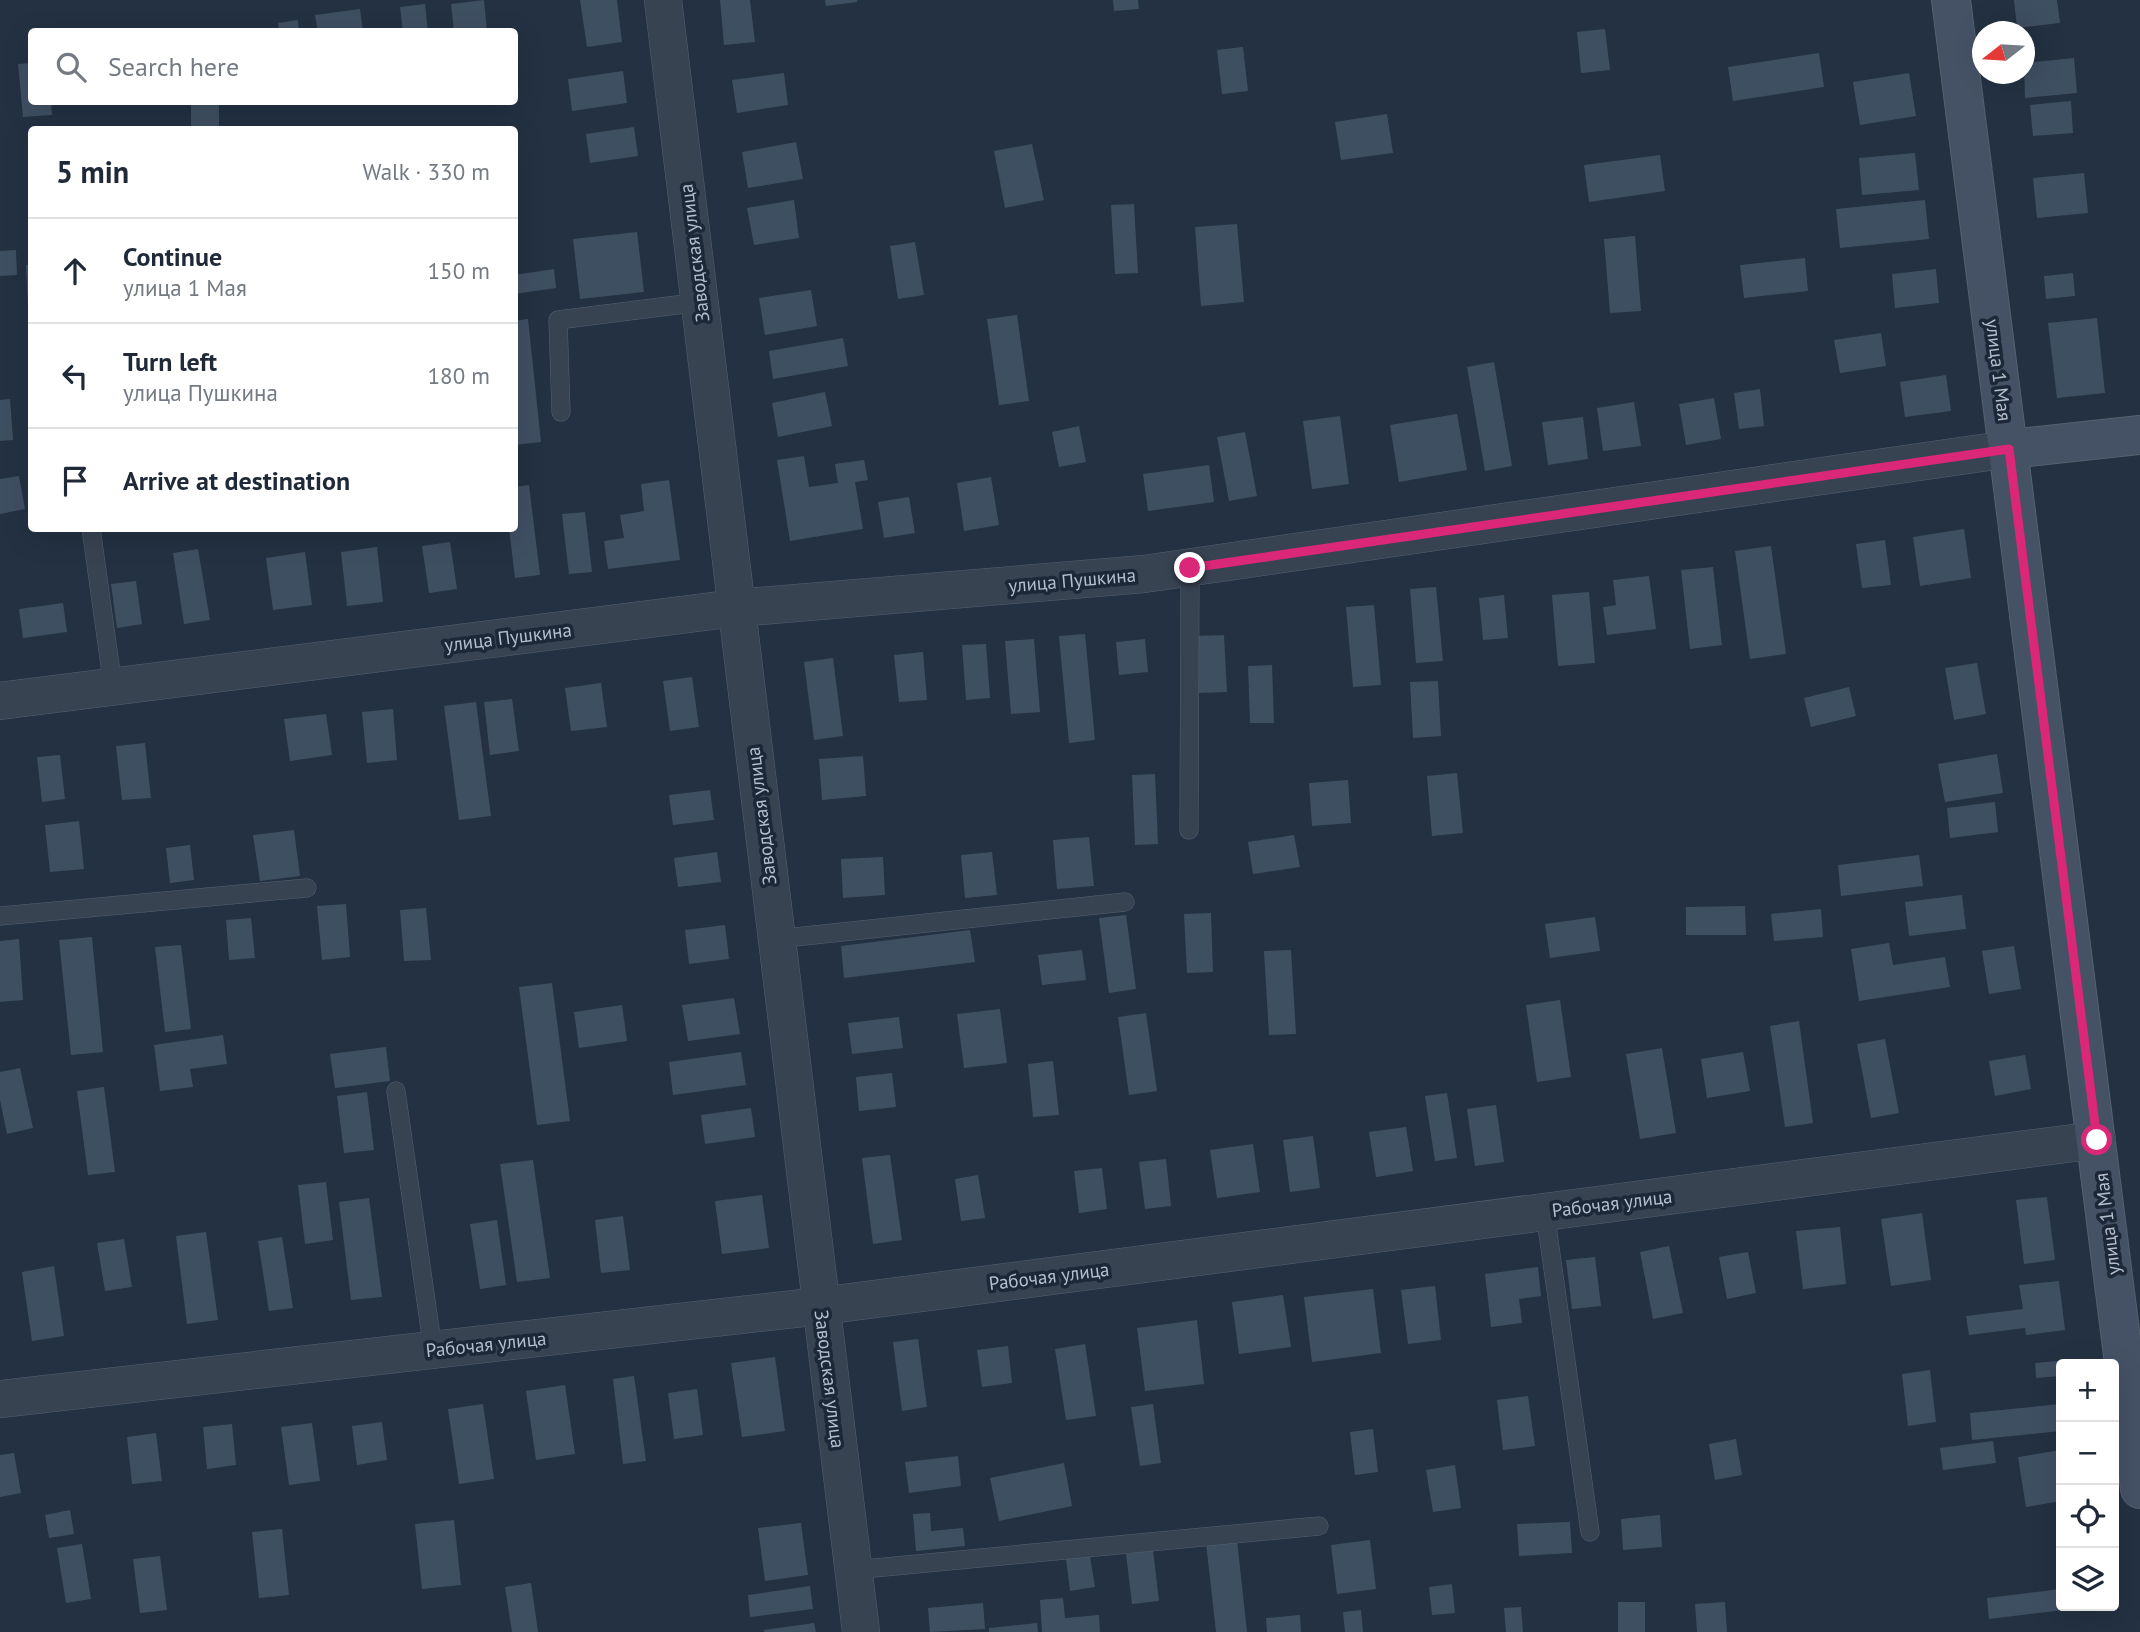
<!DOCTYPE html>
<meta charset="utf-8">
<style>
:root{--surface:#fff;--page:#f6f6f7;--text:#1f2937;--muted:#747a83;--line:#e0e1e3}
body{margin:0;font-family:"PT Sans",sans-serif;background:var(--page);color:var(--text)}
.controls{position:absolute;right:21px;bottom:21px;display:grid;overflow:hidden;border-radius:7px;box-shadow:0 7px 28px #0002}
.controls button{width:63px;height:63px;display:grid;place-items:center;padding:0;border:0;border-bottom:2px solid var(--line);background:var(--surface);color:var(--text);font:35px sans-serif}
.compass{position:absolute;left:1972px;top:21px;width:63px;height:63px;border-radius:50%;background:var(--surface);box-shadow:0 7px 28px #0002;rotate:253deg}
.stop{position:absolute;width:21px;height:21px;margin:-16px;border:5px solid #db2777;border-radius:50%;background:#fff}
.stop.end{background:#db2777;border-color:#fff;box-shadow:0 2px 7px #0008}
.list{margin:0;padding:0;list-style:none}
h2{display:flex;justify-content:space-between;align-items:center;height:91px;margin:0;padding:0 28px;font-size:30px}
h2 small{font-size:23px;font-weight:400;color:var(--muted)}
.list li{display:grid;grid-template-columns:46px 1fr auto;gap:21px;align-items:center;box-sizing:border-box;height:105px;padding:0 28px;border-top:2px solid var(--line)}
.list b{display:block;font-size:26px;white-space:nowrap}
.list p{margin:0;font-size:23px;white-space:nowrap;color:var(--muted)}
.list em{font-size:23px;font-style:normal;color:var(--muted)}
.icon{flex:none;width:38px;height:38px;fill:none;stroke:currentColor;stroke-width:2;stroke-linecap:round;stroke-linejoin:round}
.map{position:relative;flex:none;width:2140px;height:1632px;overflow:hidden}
.search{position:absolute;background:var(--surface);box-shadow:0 7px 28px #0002;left:28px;top:28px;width:490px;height:77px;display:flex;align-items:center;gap:18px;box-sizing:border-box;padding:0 24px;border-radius:7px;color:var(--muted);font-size:26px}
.panel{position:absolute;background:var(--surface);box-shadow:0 7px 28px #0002;left:28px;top:126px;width:490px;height:406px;border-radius:7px}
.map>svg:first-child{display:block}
</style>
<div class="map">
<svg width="2140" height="1632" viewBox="0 0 2140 1632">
<rect width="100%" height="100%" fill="#233142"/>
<!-- building -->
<g fill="#3f4f62">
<path d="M484,0L487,32H454L451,4Z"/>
<path d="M580,0H617L622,42L587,47Z"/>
<path d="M720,0H750L755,42L724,45Z"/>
<path d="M825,0H857V2L826,6Z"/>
<path d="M1113,0H1138L1139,9L1114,11Z"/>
<path d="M2014,0H2057L2060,23L2017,28Z"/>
<path d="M425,4L428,32H403L400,7Z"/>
<path d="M360,9L363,32H318L315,15Z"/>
<path d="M298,20L299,32H279L278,23Z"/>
<path d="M1605,29L1610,70L1581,73L1577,32Z"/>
<path d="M1243,47L1248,91L1222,94L1217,50Z"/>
<path d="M1819,53L1824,87L1733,101L1728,67Z"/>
<path d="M2074,58L2077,93L2025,98L2024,63Z"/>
<path d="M32,63V102H51L52,115L23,117L18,64Z"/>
<path d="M623,71L627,103L572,111L568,79Z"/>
<path d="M784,73L788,105L737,113L732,80Z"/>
<path d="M1909,73L1916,116L1860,125L1853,82Z"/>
<path d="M2071,101L2073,133L2033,136L2030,105Z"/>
<rect x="191" y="102" width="28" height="28"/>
<path d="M1387,114L1393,153L1341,160L1335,122Z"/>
<path d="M634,127L638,156L590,163L586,134Z"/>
<path d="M796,142L803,179L748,188L742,152Z"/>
<path d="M1032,144L1044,200L1005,208L994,151Z"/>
<path d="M1915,153L1919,190L1862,195L1859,158Z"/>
<path d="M1660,155L1665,191L1589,202L1584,165Z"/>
<path d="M2084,173L2088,213L2037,218L2033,178Z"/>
<path d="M794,200L799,238L754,245L747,208Z"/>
<path d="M1925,200L1929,239L1840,248L1836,209Z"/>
<path d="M1134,204L1138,273L1115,274L1111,205Z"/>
<path d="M1237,224L1244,302L1201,306L1195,227Z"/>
<path d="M637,232L644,292L580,299L573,239Z"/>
<path d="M1635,236L1641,311L1610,313L1604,239Z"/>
<path d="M915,242L924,295L898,299L890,246Z"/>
<path d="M16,250L17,275L0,276V251Z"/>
<path d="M1805,258L1808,291L1744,298L1740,265Z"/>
<path d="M26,265H32V328H29Z"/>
<path d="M554,269L556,288L514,294V275Z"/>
<path d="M1936,269L1939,303L1895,308L1892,274Z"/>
<path d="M2073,273L2075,296L2046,299L2044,276Z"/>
<path d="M811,290L817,326L765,335L759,298Z"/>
<path d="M1017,315L1029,401L999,405L987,319Z"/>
<path d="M2097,318L2105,393L2057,398L2048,323Z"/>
<path d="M528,319L541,442L514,445V321Z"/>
<path d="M1881,333L1886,366L1840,373L1834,340Z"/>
<path d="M843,338L848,366L773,379L769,351Z"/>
<path d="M1494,362L1512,466L1485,471L1467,367Z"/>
<path d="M1946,375L1951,411L1905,417L1900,382Z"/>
<path d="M1760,389L1764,426L1739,429L1734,393Z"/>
<path d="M825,392L832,426L778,437L772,403Z"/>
<path d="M1714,398L1721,439L1686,445L1679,404Z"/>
<path d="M10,399L13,440L0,441V400Z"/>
<path d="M1634,402L1641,446L1603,451L1597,408Z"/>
<path d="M1457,414L1467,470L1399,482L1390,425Z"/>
<path d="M1340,416L1349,484L1312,489L1303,421Z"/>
<path d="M1583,417L1588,459L1548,465L1542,422Z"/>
<path d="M1079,426L1086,462L1059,467L1052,432Z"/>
<path d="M1245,432L1257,496L1229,501L1217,437Z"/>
<path d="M804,456L809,487L838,483L835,464L864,460L868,480L855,482L863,529L790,541L777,460Z"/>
<path d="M1209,465L1214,502L1148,511L1143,474Z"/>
<path d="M19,476L25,509L0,514V479Z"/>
<path d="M991,477L999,525L964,531L957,483Z"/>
<path d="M669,480L680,560L608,569L604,541L624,538L620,515L644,511L641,484Z"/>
<path d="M529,485L540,575L515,578L509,528H514V487Z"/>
<path d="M909,497L915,533L884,538L878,502Z"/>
<path d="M585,512L592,572L569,574L562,514Z"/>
<path d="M1964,529L1971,578L1920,586L1913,537Z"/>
<path d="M1885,540L1891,585L1862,588L1856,544Z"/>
<path d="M450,542L457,589L429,593L422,546Z"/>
<path d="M1771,546L1786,654L1750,659L1735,551Z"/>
<path d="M377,547L383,602L347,606L341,552Z"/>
<path d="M198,549L210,620L184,624L173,553Z"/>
<path d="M305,552L312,605L273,610L266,558Z"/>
<path d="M1713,567L1722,645L1690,649L1681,570Z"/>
<path d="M1649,576L1656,629L1607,635L1603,607L1616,605L1613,580Z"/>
<path d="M136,581L142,624L117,628L111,584Z"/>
<path d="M1436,587L1443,661L1416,663L1410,589Z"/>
<path d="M1589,592L1595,663L1558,666L1552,595Z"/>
<path d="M1504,595L1508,638L1483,640L1479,598Z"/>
<path d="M63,603L67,632L23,638L19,609Z"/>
<path d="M1374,605L1381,685L1353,687L1346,607Z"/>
<path d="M1085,634L1095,740L1069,743L1059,636Z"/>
<path d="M1224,635L1227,692L1197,693L1195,636Z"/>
<path d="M1034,639L1040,712L1011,714L1005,641Z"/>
<path d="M1145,639L1148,672L1119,675L1116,642Z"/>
<path d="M986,644L990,698L966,700L962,645Z"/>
<path d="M923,652L927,700L899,702L894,655Z"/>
<path d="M833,658L843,736L814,740L804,662Z"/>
<path d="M1977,663L1986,714L1954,720L1945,668Z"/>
<path d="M1272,665L1274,723H1250L1248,666Z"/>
<path d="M692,677L699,727L670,731L663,681Z"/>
<path d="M1438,681L1441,736L1413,738L1410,682Z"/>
<path d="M601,683L607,727L571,731L565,688Z"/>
<path d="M1849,687L1856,716L1811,727L1804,698Z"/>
<path d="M512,699L519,751L490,755L484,702Z"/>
<path d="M476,702L491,816L459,820L444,706Z"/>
<path d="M393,709L397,760L367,763L362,712Z"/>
<path d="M326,714L332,755L290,761L284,719Z"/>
<path d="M145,743L151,798L122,800L116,746Z"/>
<path d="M1997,754L2003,793L1945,802L1938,764Z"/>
<path d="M60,755L65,799L42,802L37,757Z"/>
<path d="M863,756L866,796L822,800L819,759Z"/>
<path d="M1457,773L1463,833L1432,836L1427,776Z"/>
<path d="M1155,774L1158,844L1135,845L1132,775Z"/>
<path d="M1348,780L1351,823L1312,826L1309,783Z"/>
<path d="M710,790L714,820L673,825L669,795Z"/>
<path d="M1995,802L1998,832L1950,838L1947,808Z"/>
<path d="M79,821L84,869L50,872L45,825Z"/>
<path d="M294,830L300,876L260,881L253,835Z"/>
<path d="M1294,835L1300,867L1253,874L1248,842Z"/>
<path d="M1089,837L1094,886L1057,889L1053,840Z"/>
<path d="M190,845L194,880L170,883L166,848Z"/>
<path d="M717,852L721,882L678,887L674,858Z"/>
<path d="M992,852L997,895L965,898L961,855Z"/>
<path d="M1919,855L1923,886L1841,896L1838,865Z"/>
<path d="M883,857L885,895L843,898L841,859Z"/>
<path d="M1962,895L1966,929L1909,936L1905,902Z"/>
<path d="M346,904L350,957L322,960L317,906Z"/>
<path d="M1745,906L1746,935H1686V907Z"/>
<path d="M426,908L431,960L404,961L400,910Z"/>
<path d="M1821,909L1823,937L1774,941L1771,914Z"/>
<path d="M1211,913L1213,972L1187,973L1184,914Z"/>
<path d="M1126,915L1136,989L1109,993L1099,918Z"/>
<path d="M1595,917L1600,951L1550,958L1545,924Z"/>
<path d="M251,918L255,958L229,960L226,920Z"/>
<path d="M725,925L729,959L689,964L685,930Z"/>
<path d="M970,930L975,962L844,978L841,946Z"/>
<path d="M92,937L103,1052L71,1055L59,940Z"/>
<path d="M19,939L23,1000L0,1002V941Z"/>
<path d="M1889,943L1893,965L1945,957L1950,987L1859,1001L1851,949Z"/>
<path d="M181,945L191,1029L165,1032L155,947Z"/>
<path d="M2014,946L2021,989L1989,994L1982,951Z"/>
<path d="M1082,950L1086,980L1042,985L1038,955Z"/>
<path d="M1291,950L1296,1034L1269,1035L1264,951Z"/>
<path d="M552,983L570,1121L537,1125L519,987Z"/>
<path d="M734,998L740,1034L688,1041L682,1005Z"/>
<path d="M1560,1000L1571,1077L1537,1082L1526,1005Z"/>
<path d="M622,1005L627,1041L579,1048L574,1012Z"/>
<path d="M1000,1009L1007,1063L964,1068L957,1014Z"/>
<path d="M1146,1013L1157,1091L1129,1095L1118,1017Z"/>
<path d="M899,1017L903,1048L852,1054L848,1023Z"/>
<path d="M1799,1021L1813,1123L1785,1127L1770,1026Z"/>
<path d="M223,1035L227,1064L190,1069L193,1087L160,1091L154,1045Z"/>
<path d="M1885,1039L1899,1113L1871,1118L1857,1044Z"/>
<path d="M386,1047L390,1081L335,1088L330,1054Z"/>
<path d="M1662,1048L1676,1133L1640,1139L1626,1054Z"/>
<path d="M741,1052L746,1085L673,1095L669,1062Z"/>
<path d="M1743,1052L1750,1091L1707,1098L1701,1059Z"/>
<path d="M2025,1055L2031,1089L1995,1096L1989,1061Z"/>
<path d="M1053,1061L1059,1115L1033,1117L1028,1064Z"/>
<path d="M20,1068L33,1128L7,1134L0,1100V1072Z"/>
<path d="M892,1073L896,1107L859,1111L856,1077Z"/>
<path d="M104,1087L115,1172L88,1175L77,1091Z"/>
<path d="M367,1092L374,1150L344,1153L337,1096Z"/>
<path d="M1447,1093L1457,1158L1435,1161L1425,1096Z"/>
<path d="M1496,1105L1504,1162L1475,1166L1467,1109Z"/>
<path d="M751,1108L755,1137L705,1144L701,1115Z"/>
<path d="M1406,1127L1413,1171L1376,1177L1369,1132Z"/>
<path d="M1313,1136L1320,1188L1290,1192L1283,1140Z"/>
<path d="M1253,1144L1260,1192L1217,1198L1210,1150Z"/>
<path d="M890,1155L902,1240L873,1244L862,1158Z"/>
<path d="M1166,1159L1171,1206L1145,1209L1139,1162Z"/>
<path d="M533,1160L550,1278L517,1282L500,1164Z"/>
<path d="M1102,1168L1107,1209L1079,1213L1074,1171Z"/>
<path d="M978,1175L985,1218L961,1221L955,1179Z"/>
<path d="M326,1182L333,1240L305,1244L298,1185Z"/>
<path d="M762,1195L769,1248L722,1254L715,1201Z"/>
<path d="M2047,1197L2055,1260L2024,1264L2016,1200Z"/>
<path d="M369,1198L382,1297L351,1300L339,1202Z"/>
<path d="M1922,1213L1931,1280L1891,1286L1881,1219Z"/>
<path d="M623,1216L630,1270L601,1273L595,1220Z"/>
<path d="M497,1220L506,1285L480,1289L470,1224Z"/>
<path d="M1840,1227L1846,1284L1803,1289L1796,1231Z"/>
<path d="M206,1232L218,1320L187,1324L176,1236Z"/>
<path d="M282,1237L293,1308L269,1311L258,1241Z"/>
<path d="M124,1239L132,1287L105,1291L97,1243Z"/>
<path d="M1669,1246L1683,1313L1653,1319L1640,1252Z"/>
<path d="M1748,1252L1756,1293L1727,1299L1719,1257Z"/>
<path d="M1595,1257L1601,1306L1572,1309L1566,1260Z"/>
<path d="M54,1266L64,1336L32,1341L22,1272Z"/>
<path d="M1538,1267L1541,1296L1519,1299L1522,1323L1491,1327L1485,1274Z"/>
<path d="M2059,1281L2065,1330L2026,1335L2025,1328L1969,1335L1966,1316L2023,1309L2019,1285Z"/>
<path d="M1435,1286L1441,1340L1408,1344L1401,1290Z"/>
<path d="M1373,1289L1381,1353L1312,1362L1304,1297Z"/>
<path d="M1283,1295L1291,1347L1239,1354L1232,1302Z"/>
<path d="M1197,1320L1204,1384L1145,1391L1137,1328Z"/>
<path d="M918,1339L927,1407L902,1411L893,1342Z"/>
<path d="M1085,1344L1096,1416L1066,1420L1055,1349Z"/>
<path d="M1008,1346L1012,1383L982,1387L977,1350Z"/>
<path d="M775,1357L785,1431L742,1437L731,1363Z"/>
<path d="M2068,1360L2069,1364H2061V1376L2036,1378L2035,1363Z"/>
<path d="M1930,1370L1936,1422L1908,1426L1902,1374Z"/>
<path d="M634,1376L646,1461L623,1464L613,1379Z"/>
<path d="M565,1385L575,1454L536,1460L526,1391Z"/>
<path d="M697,1389L703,1435L674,1439L668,1393Z"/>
<path d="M1528,1396L1535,1446L1503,1450L1497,1400Z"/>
<path d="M483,1404L494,1479L459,1484L448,1409Z"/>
<path d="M1153,1404L1161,1463L1140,1466L1131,1407Z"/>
<path d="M2061,1404V1431L1972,1440L1970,1413Z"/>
<path d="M382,1422L387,1460L357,1465L352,1426Z"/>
<path d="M312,1423L320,1481L289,1485L281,1427Z"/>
<path d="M232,1424L236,1465L207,1469L203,1427Z"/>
<path d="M1373,1429L1378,1472L1355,1475L1350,1432Z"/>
<path d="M156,1433L162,1481L132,1484L127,1437Z"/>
<path d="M1736,1439L1742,1475L1715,1480L1709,1444Z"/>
<path d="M1993,1441L1996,1463L1943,1470L1940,1448Z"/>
<path d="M2061,1450V1501L2026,1507L2018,1457Z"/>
<path d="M14,1453L21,1493L0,1497V1455Z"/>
<path d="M958,1456L961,1486L909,1493L905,1462Z"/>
<path d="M1064,1463L1072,1506L999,1521L990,1478Z"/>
<path d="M1455,1465L1461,1508L1433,1512L1426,1470Z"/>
<path d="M70,1510L74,1534L49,1538L45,1515Z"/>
<path d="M930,1513L931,1531L963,1528L965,1546L916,1551L913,1514Z"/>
<path d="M1660,1515L1662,1547L1623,1550L1621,1519Z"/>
<path d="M454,1520L461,1585L422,1589L415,1524Z"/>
<path d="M1570,1522L1572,1553L1519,1556L1517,1524Z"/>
<path d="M801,1523L808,1575L765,1581L758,1528Z"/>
<path d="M282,1529L289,1595L259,1598L252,1532Z"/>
<path d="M2061,1537V1560H2060L2057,1538Z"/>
<path d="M1237,1540L1247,1632H1216L1206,1543Z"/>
<path d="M1370,1540L1376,1589L1337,1594L1331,1545Z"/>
<path d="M82,1544L91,1599L66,1603L57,1548Z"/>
<path d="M1153,1550L1159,1601L1132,1604L1126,1554Z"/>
<path d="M160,1556L167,1610L140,1613L133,1559Z"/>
<path d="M1090,1556L1095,1587L1070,1591L1066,1559Z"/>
<path d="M531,1583L538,1632H512L505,1587Z"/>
<path d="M1452,1584L1455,1613L1432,1615L1429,1587Z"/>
<path d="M810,1586L813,1609L750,1617L748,1595Z"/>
<path d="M2061,1589V1606L2089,1607L1989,1619L1987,1598Z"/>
<path d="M1063,1598L1065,1618L1099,1615L1100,1632H1042L1040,1600Z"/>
<rect x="1618" y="1602" width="27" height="30"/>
<path d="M1725,1602L1727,1632H1697L1695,1604Z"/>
<path d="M983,1603L985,1629L930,1632L928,1608Z"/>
<path d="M1521,1607L1523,1632H1506L1504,1608Z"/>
<path d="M1361,1610L1363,1632H1345L1343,1612Z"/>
<path d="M1300,1615L1301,1632H1267L1266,1618Z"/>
<path d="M814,1623L816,1632H764V1630Z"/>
<path d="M1037,1623L1038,1632H989V1628Z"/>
</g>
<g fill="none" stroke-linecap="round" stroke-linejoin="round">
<defs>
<g id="lane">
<path d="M561,412L558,320L700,302"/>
<path d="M91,528L113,687"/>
<path d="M1189,830L1190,568"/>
<path d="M0,916L307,888"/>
<path d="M776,939L1125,902"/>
<path d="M396,1091L433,1350"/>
<path d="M1545,1212L1590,1532"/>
<path d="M853,1570L1319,1526"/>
</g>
<g id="street">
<path d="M663,0L861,1632"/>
<path d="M0,701L736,608L1144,574L2009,449"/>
<path d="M0,1399L821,1306L2097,1140"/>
</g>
<g id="secondary">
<path d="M1951,0L2140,1489"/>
<path d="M2009,449L2140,435"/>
</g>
</defs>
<!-- lane casing -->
<use href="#lane" stroke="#55616f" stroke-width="19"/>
<!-- street casing -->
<use href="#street" stroke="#55616f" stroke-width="38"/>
<!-- secondary casing -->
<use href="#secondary" stroke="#55616f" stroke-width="40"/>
<!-- lane -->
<use href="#lane" stroke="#384352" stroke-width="18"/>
<!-- street -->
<use href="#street" stroke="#384352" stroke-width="37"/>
<!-- secondary -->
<use href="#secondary" stroke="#455165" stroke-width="38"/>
</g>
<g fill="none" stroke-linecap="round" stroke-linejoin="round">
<!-- route -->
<path stroke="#db2777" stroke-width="9" d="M1190,568L2009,449L2097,1140"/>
</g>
<g text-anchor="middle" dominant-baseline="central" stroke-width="7" stroke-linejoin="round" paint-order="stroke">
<!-- street labels -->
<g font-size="19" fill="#b4becc" stroke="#1c2837">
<text transform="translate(694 253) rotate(-97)">Заводская улица</text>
<text transform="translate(1999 370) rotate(83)">улица 1 Мая</text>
<text transform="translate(1072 580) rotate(-5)">улица Пушкина</text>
<text transform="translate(508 637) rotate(-7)">улица Пушкина</text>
<text transform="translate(761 816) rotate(-97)">Заводская улица</text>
<text transform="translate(1612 1203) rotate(-7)">Рабочая улица</text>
<text transform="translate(2107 1224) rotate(-97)">улица 1 Мая</text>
<text transform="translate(1049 1276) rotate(-7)">Рабочая улица</text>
<text transform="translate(486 1344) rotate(-6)">Рабочая улица</text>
<text transform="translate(830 1379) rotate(83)">Заводская улица</text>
</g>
</g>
</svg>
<div class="controls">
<button>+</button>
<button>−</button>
<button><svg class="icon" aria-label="locate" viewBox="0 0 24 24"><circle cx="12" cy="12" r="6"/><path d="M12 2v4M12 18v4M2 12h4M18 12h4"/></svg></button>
<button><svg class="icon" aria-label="layers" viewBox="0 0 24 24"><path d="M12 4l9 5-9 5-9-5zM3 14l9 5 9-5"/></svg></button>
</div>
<svg class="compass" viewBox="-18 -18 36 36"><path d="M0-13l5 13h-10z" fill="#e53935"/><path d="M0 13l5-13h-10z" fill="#747a83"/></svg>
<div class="stop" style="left:2097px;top:1140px"></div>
<div class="stop end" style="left:1190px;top:568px"></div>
<div class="search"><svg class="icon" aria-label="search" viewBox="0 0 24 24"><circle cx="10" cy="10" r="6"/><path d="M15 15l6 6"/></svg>Search here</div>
<section class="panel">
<h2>5 min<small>Walk · 330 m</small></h2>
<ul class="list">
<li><svg class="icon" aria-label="ahead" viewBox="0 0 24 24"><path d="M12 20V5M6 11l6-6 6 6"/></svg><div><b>Continue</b><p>улица 1 Мая</p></div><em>150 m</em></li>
<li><svg class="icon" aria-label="left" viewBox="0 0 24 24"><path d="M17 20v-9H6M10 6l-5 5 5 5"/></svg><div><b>Turn left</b><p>улица Пушкина</p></div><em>180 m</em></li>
<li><svg class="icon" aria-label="arrive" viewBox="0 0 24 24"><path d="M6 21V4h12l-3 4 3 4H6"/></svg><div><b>Arrive at destination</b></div></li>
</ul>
</section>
</div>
